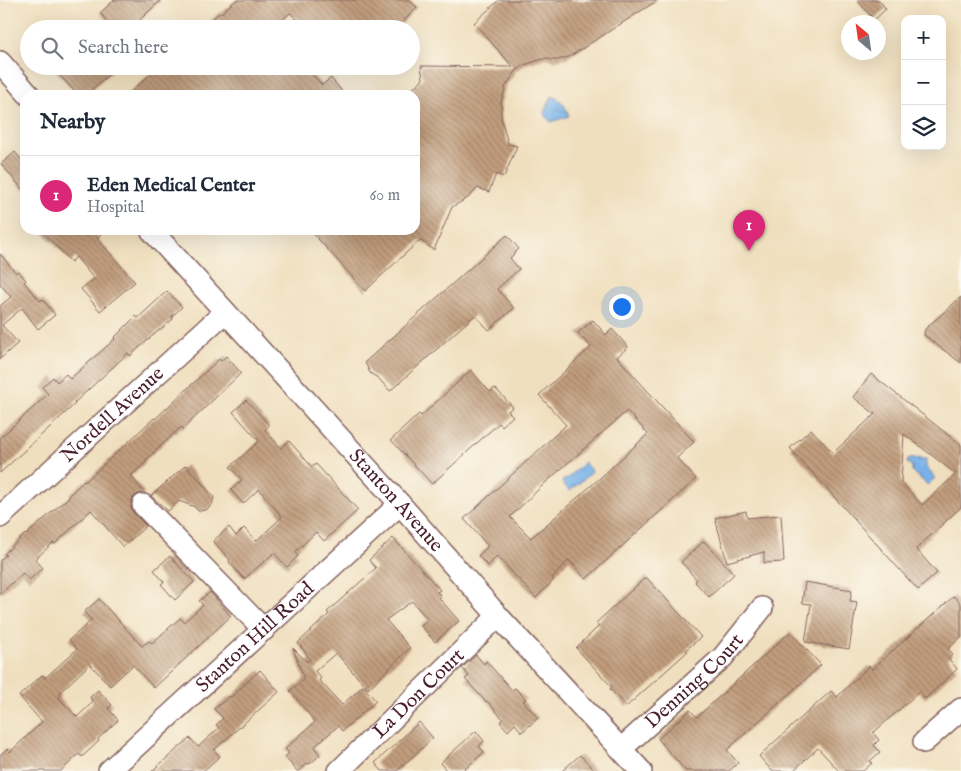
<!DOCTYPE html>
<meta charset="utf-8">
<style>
:root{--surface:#fff;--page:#f2f2f3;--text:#1f2937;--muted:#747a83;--line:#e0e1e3;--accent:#db2777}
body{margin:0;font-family:"IM FELL English",serif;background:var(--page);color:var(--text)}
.controls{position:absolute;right:15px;top:15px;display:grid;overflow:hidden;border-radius:10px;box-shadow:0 5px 20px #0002}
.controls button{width:45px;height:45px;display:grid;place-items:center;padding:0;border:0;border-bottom:1px solid var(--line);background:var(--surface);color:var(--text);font:25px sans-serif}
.compass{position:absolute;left:841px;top:15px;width:45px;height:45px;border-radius:50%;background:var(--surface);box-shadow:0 5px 20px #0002;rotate:331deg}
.you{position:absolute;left:621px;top:306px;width:18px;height:18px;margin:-12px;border:4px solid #fff;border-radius:50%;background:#1a73e8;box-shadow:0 0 0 8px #1a73e833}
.badge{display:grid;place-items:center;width:32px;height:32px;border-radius:50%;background:var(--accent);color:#fff;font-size:16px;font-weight:700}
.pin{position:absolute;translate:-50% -41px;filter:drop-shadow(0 1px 2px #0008)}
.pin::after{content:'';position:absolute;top:26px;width:18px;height:15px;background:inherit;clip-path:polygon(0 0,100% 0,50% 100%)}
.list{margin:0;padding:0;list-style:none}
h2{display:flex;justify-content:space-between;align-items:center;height:65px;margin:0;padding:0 20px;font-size:21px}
h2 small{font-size:16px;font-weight:400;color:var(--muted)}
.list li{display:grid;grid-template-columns:32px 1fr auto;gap:15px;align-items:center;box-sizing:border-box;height:80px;padding:0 20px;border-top:1px solid var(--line)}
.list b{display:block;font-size:19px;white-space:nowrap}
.list p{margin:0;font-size:16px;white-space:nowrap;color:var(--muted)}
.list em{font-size:16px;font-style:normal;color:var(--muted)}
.icon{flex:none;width:28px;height:28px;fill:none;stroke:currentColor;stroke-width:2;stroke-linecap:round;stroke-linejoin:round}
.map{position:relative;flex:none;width:961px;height:771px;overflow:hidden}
.search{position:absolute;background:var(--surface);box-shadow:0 5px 20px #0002;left:20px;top:20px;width:400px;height:55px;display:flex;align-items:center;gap:12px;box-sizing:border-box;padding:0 18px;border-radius:28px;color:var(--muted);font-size:19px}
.panel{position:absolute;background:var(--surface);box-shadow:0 5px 20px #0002;left:20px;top:90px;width:400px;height:145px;border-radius:15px}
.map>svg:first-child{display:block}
</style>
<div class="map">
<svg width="961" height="771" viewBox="0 0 961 771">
<defs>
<pattern id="water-ripples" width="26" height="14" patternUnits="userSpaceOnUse" patternTransform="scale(1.25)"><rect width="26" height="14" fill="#78b2e9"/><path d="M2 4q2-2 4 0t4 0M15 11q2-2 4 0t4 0" fill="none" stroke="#6490bd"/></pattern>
<pattern id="building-back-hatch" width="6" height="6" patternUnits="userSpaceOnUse" patternTransform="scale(1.25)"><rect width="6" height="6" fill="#c19e7d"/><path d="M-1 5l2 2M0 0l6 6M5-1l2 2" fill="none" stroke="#9f8067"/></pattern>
</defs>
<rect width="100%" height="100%" fill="#fbf7ec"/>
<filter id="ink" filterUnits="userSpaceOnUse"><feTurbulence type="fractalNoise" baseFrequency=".02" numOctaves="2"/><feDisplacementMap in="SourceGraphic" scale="10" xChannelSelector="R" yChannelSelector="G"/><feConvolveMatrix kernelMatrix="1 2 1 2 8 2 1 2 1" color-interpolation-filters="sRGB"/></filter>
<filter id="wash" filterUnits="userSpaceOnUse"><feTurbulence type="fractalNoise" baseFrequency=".0096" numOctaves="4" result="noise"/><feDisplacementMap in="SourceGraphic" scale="20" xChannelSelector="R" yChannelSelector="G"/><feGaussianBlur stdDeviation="1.12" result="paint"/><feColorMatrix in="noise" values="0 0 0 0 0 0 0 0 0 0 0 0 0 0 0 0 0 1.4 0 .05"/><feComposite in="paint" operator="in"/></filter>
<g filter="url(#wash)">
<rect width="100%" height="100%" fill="#f0dfbe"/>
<!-- water -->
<g fill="url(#water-ripples)" stroke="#61688a">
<path d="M552,96C563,101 565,105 569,116L551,122L548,119L544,112Z"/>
<path d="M909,458L926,459V467L935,478L928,485L912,472V466L907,463Z"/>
<path d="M584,462L592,472L570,491L562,483L563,480L567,479Z"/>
</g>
<g id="blocks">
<!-- building -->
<g fill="url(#building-back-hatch)" fill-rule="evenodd">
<path d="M114,0H161L130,29H114L100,13Z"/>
<path d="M236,0H409L417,7L397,29H308L290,13L281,21L288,29H201L220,12L221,13Z"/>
<path d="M499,0H658L569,57L558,60H552L546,58L524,65L516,71L506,86L501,102V117L508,144L517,146L504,177L496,174L489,192L478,188L468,198L452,207L434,250L420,240L365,291L310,230H415V95H406L423,79L421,66L513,67L474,23Z"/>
<path d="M857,0H879L886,9L874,20Z"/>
<path d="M51,66H118L86,95H78Z"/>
<path d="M159,66H305L322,85L331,78L345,95H127Z"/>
<path d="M15,152L25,164V192L1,164Z"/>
<path d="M41,230H105L97,238L135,282L100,311L81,289L94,279L76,257L71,262Z"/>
<path d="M507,235L519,249L510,258L519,269L497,289L514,308L489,330L475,315L390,391L378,378L370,373L365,362Z"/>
<path d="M0,254L16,273L18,271L26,280L24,282L40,301L43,299L55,315L38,329L22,308L2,325L18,343L0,359V306L11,297L0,284Z"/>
<path d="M167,291L182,307L172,316L173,319L160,330V329L130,356L128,353L74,403L75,404L0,473V438L48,394L42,387L53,377L57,382L66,374L70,379L115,339L114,338L136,316L138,318Z"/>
<path d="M961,297V363L924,335L925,329Z"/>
<path d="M593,320L606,335L612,329L628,347L617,357L694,442L677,458L696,479L586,579L569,560L552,578L554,580L536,598L497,556L488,566L478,556L488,546L464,519L566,425L539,395L591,347L578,333ZM627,411L648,434L600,478L531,538L510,517L544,484Z"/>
<path d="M226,356L241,373L183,429L181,427L145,461L146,462L131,476L145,493H140L134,496L131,501V508L134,514L146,526L123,547L91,510L55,544L53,543L35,559L43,568L29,580L23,573L0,594V560L6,555L4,554L25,534L26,535L70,496L69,495L84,481L85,482L154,418L155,419L219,359L221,361Z"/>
<path d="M471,370L490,392L495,388L513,407L508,411L513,416L502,426L499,423L432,484L391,440L419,414L421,416Z"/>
<path d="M871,374L961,445V507L916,549L937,573L918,590L790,448L811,429L833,453L875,414L853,397ZM904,434L956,474L922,505L901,482Z"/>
<path d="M246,400L269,425L265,430L281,448L289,441L312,467L316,464L358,510L324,541L316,532L295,552L298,556L287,567L274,553L244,579L229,562L230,560L213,541L229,527L236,536L244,528L256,541L282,517L259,489L243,504L231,490L242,480L230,467L259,441L233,412Z"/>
<path d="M186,465L214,497L212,505L206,510L198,511L195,507L179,501L168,511L151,496Z"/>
<path d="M746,511L747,518L781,515L784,562L764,563V552L727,562L715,518Z"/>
<path d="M393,538L440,590L437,592L441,596L439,598L459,621L435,642L421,626L428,620L412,601L386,620L410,648L368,689L336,653L315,671L321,678L319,680L342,705L363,686L376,701L342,731L338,726L314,747L320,755L311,763L307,764L299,771H297L285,757L289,753L285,749L315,722L290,691L304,679L293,648L307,662L310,659L298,643L329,614L327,612L376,568L369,560Z"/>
<path d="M704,541L734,574L709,597L695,582L697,580L681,562Z"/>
<path d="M170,556L194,582L175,600L161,584L164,582L154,570Z"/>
<path d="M646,577L701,637L686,650L688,651L626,707L610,689L612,687L576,648L599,626L596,623Z"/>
<path d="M805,582L852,590L850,601L857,602L849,649L805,642L811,604L802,603Z"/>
<path d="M210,592L231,616L154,688L133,665L110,686L90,664L59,693L61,695L59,698L77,717L93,702L90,697L98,690L112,705L108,708L118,720L98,739L99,741L82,757L79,754L61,771H0V755L7,749L10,752L42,722L19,696L42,675L45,678L77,649L69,640L92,620L84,612L99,599L142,646L149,641L152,643L180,618L184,622L203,605L199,601Z"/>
<path d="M954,596L961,604V637L948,649L953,654L948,658L957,669L925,699L919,692L873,733L879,740L874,745L880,752L870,761L872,763L863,771H839L818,748L793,771H772L759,756L831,691L837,697L869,666L872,669Z"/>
<path d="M790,632L821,665L727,750L738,763L729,771H686L658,739L690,710L697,717Z"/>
<path d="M476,655L484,664L486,661L512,690L515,688L526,699L523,701L538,718L522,732L515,724L508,731L500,722L503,719L487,701L486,702L465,679L469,676L462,668Z"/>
<path d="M260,670L279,692L214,750L220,756L203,771H152L190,738L198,747L219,728L216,725L223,718L214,709L230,696L231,697Z"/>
<path d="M419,722L433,738L397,771H382L375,763Z"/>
<path d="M476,731L484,741L479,746L484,752L463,771H447L440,763Z"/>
<path d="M580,755L595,771H562Z"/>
</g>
</g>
</g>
<g filter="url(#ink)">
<use href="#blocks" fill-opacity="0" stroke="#84625e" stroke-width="1"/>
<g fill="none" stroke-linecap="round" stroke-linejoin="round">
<defs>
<g id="minor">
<path d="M0,62L29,95"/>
<path id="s1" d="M151,230L400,504L498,616L641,771"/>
<path d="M143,505L264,630"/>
<path id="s2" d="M0,517L225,312"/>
<path d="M924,742L961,709"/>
<path id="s3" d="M621,749L723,657L762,608"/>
<path id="s4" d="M109,771L400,504"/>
<path id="s5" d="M339,771L498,616"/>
</g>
</defs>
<!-- minor casing -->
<use href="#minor" stroke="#84625e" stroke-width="24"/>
<!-- minor -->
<use href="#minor" stroke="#fff" stroke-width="21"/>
</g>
</g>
<g text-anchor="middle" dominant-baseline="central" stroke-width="5" stroke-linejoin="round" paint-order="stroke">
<!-- street labels -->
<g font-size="20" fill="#4a1f2b" stroke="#fbf7ec">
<text stroke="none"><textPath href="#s2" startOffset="152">Nordell Avenue</textPath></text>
<text stroke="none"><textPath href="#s1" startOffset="365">Stanton Avenue</textPath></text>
<text stroke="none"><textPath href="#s4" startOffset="198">Stanton Hill Road</textPath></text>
<text stroke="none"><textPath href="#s3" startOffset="100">Denning Court</textPath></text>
<text stroke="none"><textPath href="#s5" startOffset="111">La Don Court</textPath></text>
</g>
</g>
</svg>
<div class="controls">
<button>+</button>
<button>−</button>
<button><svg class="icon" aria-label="layers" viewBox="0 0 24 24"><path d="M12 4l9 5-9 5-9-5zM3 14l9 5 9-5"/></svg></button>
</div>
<svg class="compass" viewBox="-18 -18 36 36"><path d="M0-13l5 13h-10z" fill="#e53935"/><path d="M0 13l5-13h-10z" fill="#747a83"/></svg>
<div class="you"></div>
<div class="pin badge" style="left:749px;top:251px">1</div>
<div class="search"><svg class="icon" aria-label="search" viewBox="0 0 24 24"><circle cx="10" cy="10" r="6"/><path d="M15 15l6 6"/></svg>Search here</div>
<section class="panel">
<h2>Nearby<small></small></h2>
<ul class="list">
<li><span class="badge">1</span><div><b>Eden Medical Center</b><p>Hospital</p></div><em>60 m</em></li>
</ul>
</section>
</div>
